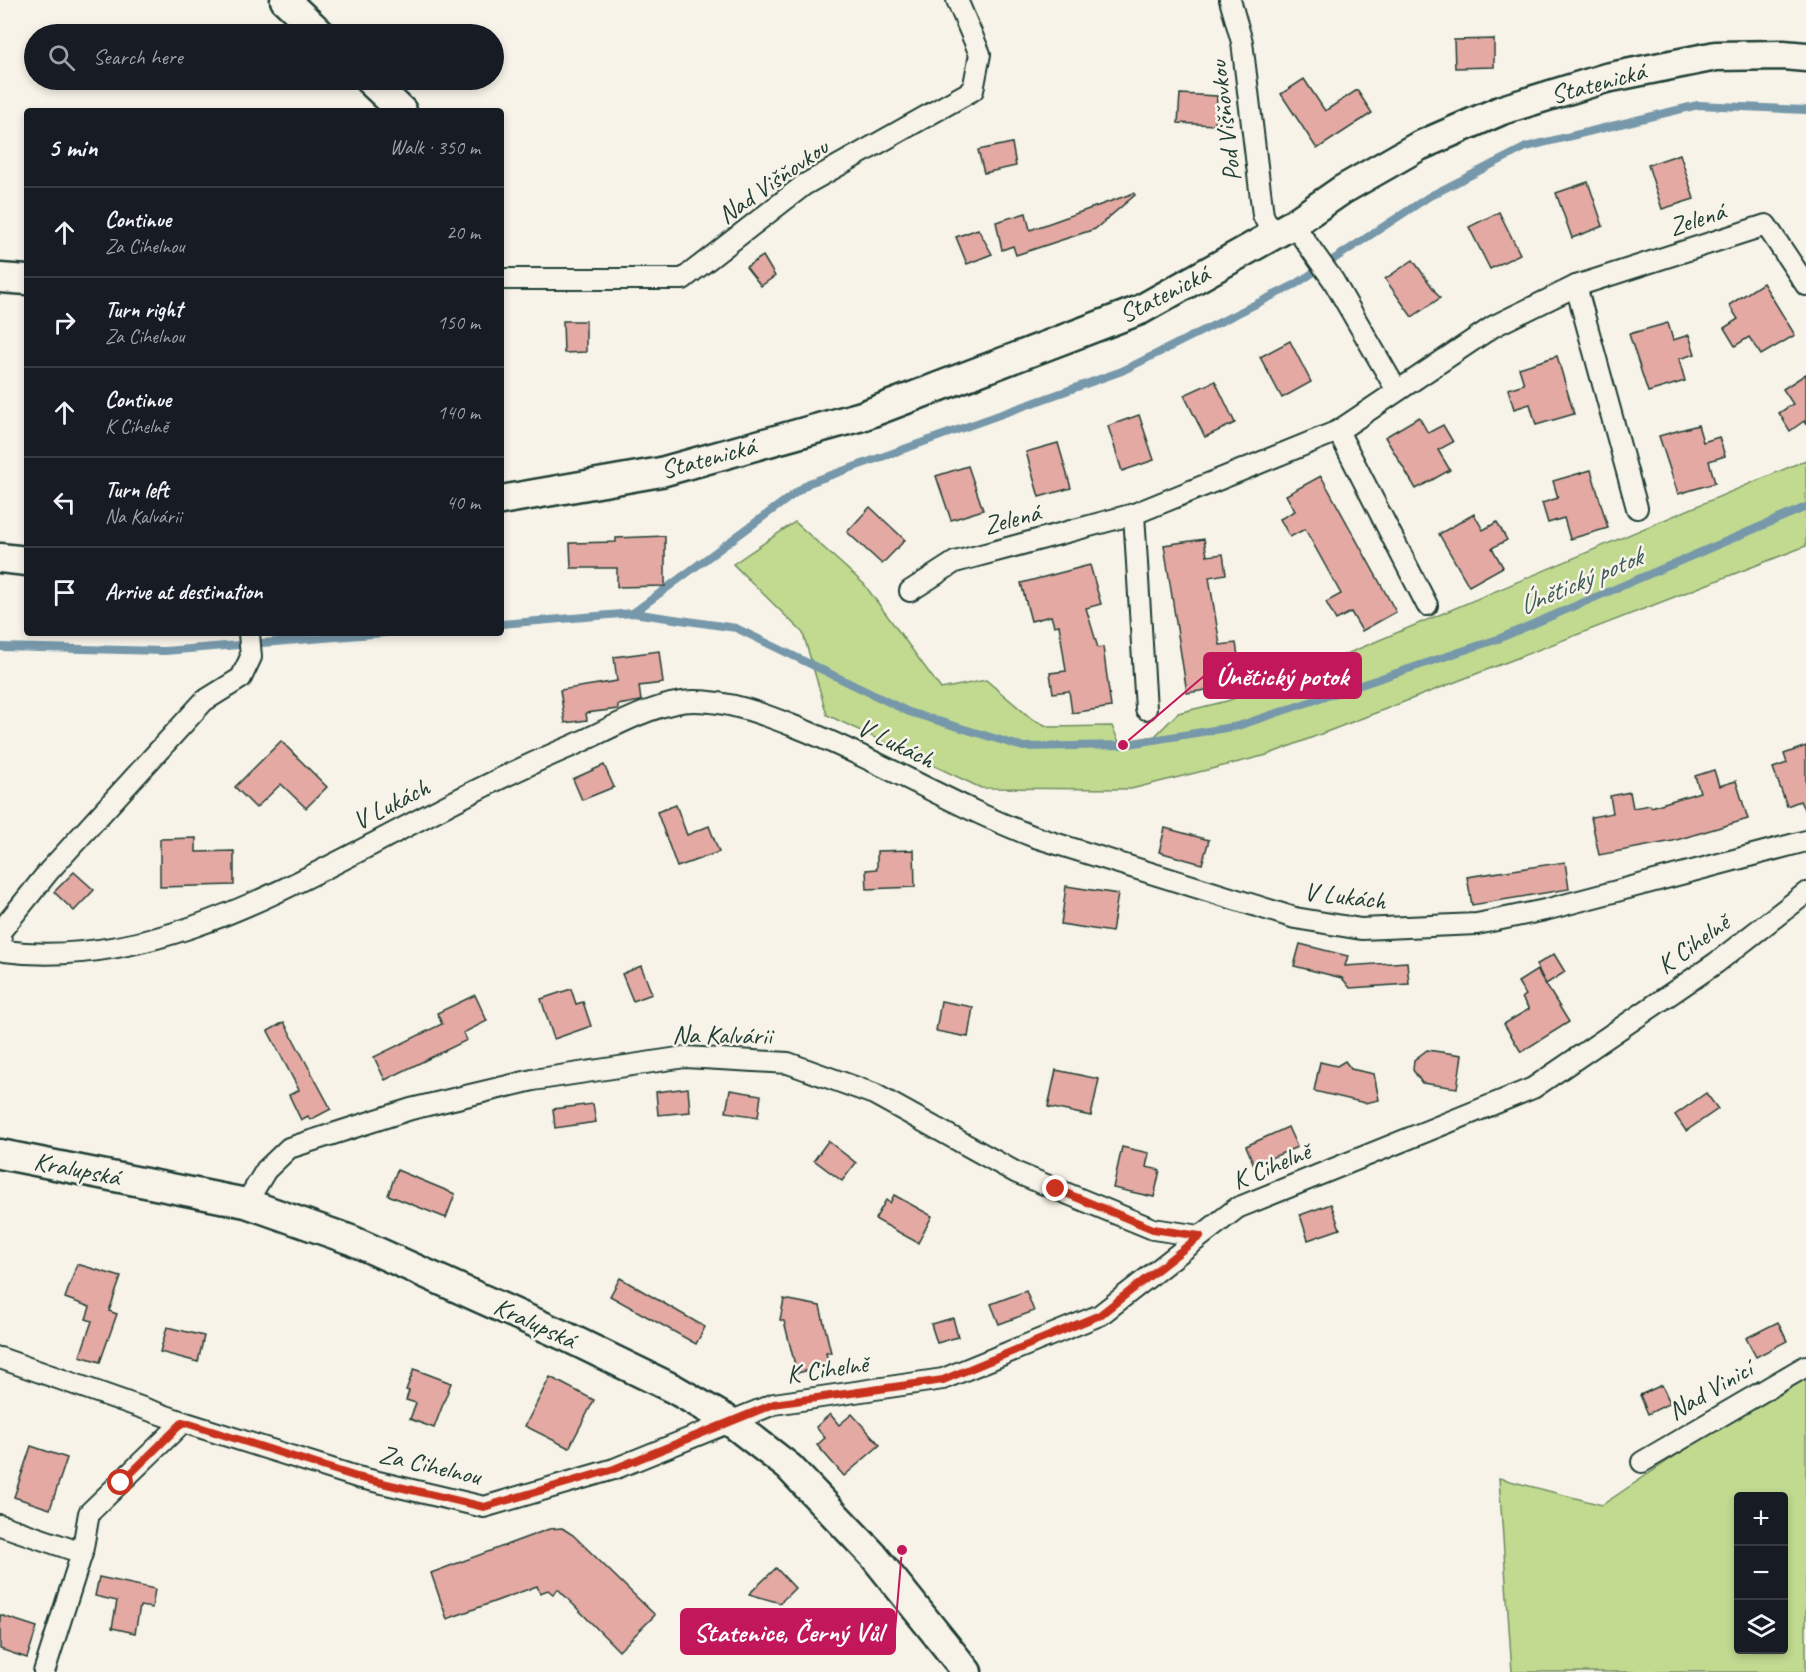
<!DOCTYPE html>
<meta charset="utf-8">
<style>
:root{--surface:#171b24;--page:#242831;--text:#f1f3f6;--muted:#9ea1a6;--line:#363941}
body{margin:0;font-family:Caveat,sans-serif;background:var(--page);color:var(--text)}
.controls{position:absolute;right:18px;bottom:18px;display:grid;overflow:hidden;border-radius:6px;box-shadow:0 3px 9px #0003}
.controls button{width:54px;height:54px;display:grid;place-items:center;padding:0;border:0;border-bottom:2px solid var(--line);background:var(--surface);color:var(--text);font:30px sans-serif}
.stop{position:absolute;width:18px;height:18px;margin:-14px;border:4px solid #c8321e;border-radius:50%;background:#fff}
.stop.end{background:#c8321e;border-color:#fff;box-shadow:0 2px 6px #0008}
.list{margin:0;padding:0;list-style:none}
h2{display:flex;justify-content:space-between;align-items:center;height:78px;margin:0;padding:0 24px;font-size:26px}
h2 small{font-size:20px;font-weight:400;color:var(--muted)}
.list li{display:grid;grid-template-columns:39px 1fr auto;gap:18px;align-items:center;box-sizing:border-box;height:90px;padding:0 24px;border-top:2px solid var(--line)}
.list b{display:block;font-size:22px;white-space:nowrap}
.list p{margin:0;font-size:20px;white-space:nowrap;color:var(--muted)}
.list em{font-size:20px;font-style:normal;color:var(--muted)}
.icon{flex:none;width:33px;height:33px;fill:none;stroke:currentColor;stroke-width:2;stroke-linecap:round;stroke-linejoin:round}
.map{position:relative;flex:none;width:1806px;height:1672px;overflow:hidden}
.search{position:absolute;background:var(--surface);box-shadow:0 3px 9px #0003;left:24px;top:24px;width:480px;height:66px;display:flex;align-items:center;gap:15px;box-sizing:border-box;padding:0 21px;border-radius:33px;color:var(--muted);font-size:22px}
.panel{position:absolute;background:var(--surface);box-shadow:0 3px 9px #0003;left:24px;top:108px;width:480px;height:528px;border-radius:6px}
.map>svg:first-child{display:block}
</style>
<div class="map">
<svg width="1806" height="1672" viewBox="0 0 1806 1672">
<rect width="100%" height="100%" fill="#f7f3e8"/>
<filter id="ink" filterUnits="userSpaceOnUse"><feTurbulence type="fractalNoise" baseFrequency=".0167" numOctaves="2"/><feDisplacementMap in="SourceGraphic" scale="12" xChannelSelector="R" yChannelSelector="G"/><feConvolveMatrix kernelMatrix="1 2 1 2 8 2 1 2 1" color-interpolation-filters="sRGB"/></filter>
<g filter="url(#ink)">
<!-- green -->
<g fill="#c1da90" stroke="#708c62" stroke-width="1.5" fill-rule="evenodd">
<path d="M1806,460V546L1267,755L1131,789L981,788L827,715L803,633L733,564L795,522L864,584L941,689L986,680L1032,719L1049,727L1112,726L1119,742L1155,736L1178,713L1227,701L1299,674Z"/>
<path d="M1806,1368V1672H1512L1499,1478L1602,1505ZM1738,1496H1784V1650H1738Z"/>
</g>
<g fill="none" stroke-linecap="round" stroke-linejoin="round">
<!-- stream -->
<g stroke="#7698aa" stroke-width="8">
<path d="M633,613L809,483L1122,371L1296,284L1430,196L1526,147L1698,105L1806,110"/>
<path d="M501,624L633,613L736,628L909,712L1023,747L1123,745L1238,726L1498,639L1806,507"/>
<path d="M0,647L164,651L385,633"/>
</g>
</g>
<!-- building -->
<g fill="#e3a9a2" stroke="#1f3d34" stroke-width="1.5">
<path d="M1494,39V67L1455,68L1454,40Z"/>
<path d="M1304,79L1325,111L1357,90L1372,113L1317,149L1281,94Z"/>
<path d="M1180,94L1217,96L1215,125L1178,123Z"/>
<path d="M1012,143L1016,166L984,173L978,150Z"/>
<path d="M1680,154L1694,199L1662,209L1648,165Z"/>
<path d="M1588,182L1603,226L1572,238L1556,193Z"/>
<path d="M1134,193L1135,195L1095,229L1016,255L1013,246L1002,250L996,222L1026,213L1030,230Z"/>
<path d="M1499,212L1520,254L1490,269L1469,227Z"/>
<path d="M978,229L992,254L967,264L956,237Z"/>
<path d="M763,256L775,276L761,286L746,267Z"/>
<path d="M1413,260L1440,298L1412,317L1385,279Z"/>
<path d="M1763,283L1795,335L1761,355L1749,337L1735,346L1724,328L1738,319L1729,305Z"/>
<path d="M563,321H586V352L564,353Z"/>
<path d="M1668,323L1673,340L1689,335L1695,354L1679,359L1685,381L1648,392L1629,334Z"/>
<path d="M1290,341L1311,382L1282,398L1260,357Z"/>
<path d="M1557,356L1574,414L1536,425L1530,404L1514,409L1508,389L1524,384L1519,368Z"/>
<path d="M1806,374V425L1804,421L1790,431L1779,413L1793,404L1783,389Z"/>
<path d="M1215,381L1235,423L1205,437L1184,395Z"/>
<path d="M1139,415L1154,460L1122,471L1108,426Z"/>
<path d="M1419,417L1428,433L1443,425L1453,442L1438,450L1450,470L1416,489L1385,437Z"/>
<path d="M1698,425L1703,442L1719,437L1725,456L1709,461L1715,483L1678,494L1659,436Z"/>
<path d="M1058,443L1071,488L1039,497L1026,452Z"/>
<path d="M968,466L983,510L951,520L936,476Z"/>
<path d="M1591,470L1608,528L1570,539L1564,518L1548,523L1542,503L1558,498L1553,481Z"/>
<path d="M1321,476L1396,612L1362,631L1351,612L1336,620L1326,602L1341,594L1305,529L1290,537L1280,519L1295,511L1286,495Z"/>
<path d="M870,507L905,540L882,564L847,532Z"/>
<path d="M1474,514L1483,530L1497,522L1507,540L1492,548L1503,567L1469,586L1439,534Z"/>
<path d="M665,536V586L617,587V568H571L570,543L616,542V538Z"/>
<path d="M1204,539L1207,556L1223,554L1226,574L1209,577L1220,645L1236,643L1239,663L1223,665L1226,687L1187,693L1164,545Z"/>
<path d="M1090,565L1101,604L1086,608L1098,648L1103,647L1111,707L1072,713L1069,691L1053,693L1050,673L1066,671L1059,625L1054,626L1051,616L1031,621L1021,583Z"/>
<path d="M659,651L663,683L639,686L641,701L618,705V709L586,713L587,720L565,723L560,690L617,681L614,657Z"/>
<path d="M281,741L327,787L306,808L281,784L256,808L235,787Z"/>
<path d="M1806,746V809H1804L1800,801L1787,806L1773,768L1787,763L1784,754Z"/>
<path d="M604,765L614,787L582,800L573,779Z"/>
<path d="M1714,770L1719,786L1736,781L1748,819L1673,841L1599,855L1591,817L1613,813L1610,796L1630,792L1633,808L1650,805L1651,807L1700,792L1695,776Z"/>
<path d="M676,805L687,835L709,826L719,852L677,867L657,812Z"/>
<path d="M1165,828L1209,840L1202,864L1159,852Z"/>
<path d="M196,838V852L234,851V885L160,887V839Z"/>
<path d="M914,850L915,887L867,889L866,870L877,869V851Z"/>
<path d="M1565,862L1569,889L1472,905L1467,877Z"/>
<path d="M74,872L94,890L74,911L54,892Z"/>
<path d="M1066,886L1118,894L1112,932L1061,924Z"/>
<path d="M1300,944L1348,956L1345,966L1407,962L1409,984L1350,988L1342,978L1294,966Z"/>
<path d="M1554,954L1565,972L1546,984L1536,965Z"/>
<path d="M641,966L652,994L633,1001L622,974Z"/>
<path d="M1537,970L1569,1022L1521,1052L1504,1024L1529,1009L1522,998L1526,995L1518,982Z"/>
<path d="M571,989L576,1004L583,1002L591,1026L554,1039L541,999Z"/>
<path d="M475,995L487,1021L463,1033L467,1040L385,1080L374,1057L442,1024L437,1013Z"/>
<path d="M941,1001L973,1007L968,1037L936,1031Z"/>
<path d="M284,1022L331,1109L310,1120L308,1116L301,1120L289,1095L299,1090L268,1031Z"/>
<path d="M1427,1050L1462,1055L1457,1088L1422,1083L1413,1070L1414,1060Z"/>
<path d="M1345,1061L1351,1069L1374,1074L1379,1100L1365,1103L1314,1091L1320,1062L1337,1066Z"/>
<path d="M1056,1070L1099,1079L1091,1116L1048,1107Z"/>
<path d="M688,1088L690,1112L658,1115L656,1092Z"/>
<path d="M730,1090L761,1095L758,1117L726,1112Z"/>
<path d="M1706,1093L1718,1109L1686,1131L1675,1115Z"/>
<path d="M593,1104L596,1122L555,1128L553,1109Z"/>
<path d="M1288,1127L1297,1147L1254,1165L1246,1146Z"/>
<path d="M828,1141L856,1163L842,1181L814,1160Z"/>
<path d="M1122,1147L1149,1153L1146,1167L1160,1170L1154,1197L1113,1188Z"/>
<path d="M397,1170L455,1194L446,1218L388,1195Z"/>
<path d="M894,1195L932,1216L918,1243L875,1219L886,1200L890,1203Z"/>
<path d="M1331,1204L1340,1229L1308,1240L1300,1215Z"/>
<path d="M77,1264L121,1277L109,1311L117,1314L100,1362L80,1356L92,1321L86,1319L90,1307L65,1298Z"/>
<path d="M620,1278L705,1327L696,1344L610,1296Z"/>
<path d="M1026,1291L1034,1311L999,1324L991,1304Z"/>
<path d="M784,1299L820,1306L831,1353H826L829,1365L797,1373L784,1321L780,1320Z"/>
<path d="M953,1318L958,1337L937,1343L931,1324Z"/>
<path d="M1778,1322L1787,1341L1756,1357L1746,1338Z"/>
<path d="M167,1327L204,1336L198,1362L160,1352Z"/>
<path d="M414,1369L451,1383L434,1428L410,1419L416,1403L406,1400L409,1391L406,1390Z"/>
<path d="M550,1377L594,1400L569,1448L525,1426Z"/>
<path d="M1662,1385L1670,1403L1648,1414L1640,1395Z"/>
<path d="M830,1414L839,1425L852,1414L880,1445L844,1476L817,1445L825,1438L816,1427Z"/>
<path d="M31,1446L67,1458L50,1509L14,1497Z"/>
<path d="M562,1528L573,1535L655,1615L619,1651L558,1589L553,1594L548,1590L540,1593L537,1586L447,1619L431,1573L549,1529Z"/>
<path d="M776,1568L795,1588L780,1603L749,1594Z"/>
<path d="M99,1577L155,1589L152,1608L140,1606L135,1633L112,1628L117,1601L95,1596Z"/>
<path d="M0,1615L37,1627L27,1658L0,1649Z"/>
</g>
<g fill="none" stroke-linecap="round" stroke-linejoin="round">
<defs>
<g id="street">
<path d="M1230,0L1242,42L1263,215L1273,235"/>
<path d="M1293,224L1333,280L1396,389"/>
<path d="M501,279H683L804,185L973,90L980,54L957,0"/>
<path d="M1576,286L1637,508"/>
<path d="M1338,431L1427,605"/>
<path d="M1134,514L1146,709"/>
<path d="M910,591L955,562L1134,514L1338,431L1494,326L1576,286L1766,225L1806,285"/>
<path d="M0,932L49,871L204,701L241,678L251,657L249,633"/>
<path d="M0,937L4,951C136,968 259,903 373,844C439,809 505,774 574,745C608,730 656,701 694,701C730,701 763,714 796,727C878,759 953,806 1035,837L1295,918L1361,929L1477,924L1545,910L1806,841"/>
<path d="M246,1203L266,1170L289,1148L411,1109L533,1080L685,1057L788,1063L874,1094L1017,1173L1153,1229L1200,1236"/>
<path d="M0,1358L183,1422L357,1477L484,1507L614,1469L774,1404L943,1379L1100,1315L1237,1208L1533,1088L1716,963L1806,893"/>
<path d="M1642,1462L1806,1366"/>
<path d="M0,1525L82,1553"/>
<path d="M44,1672L82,1553L89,1513L183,1422"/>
</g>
<g id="secondary">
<path d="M285,0L321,34"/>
<path d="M369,80L402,111"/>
<path d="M0,278L27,280"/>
<path d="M501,500L661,472L862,416L1140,310L1293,224L1342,190L1419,146L1502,110L1606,78L1716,56L1783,55L1806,57"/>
<path d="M0,558L27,561"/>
<path d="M0,1154L246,1203L351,1240L567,1337L674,1389L731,1422L789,1467L873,1555L967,1672"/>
</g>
</defs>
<!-- street casing -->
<use href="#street" stroke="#1f3d34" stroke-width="24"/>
<!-- secondary casing -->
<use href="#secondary" stroke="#1f3d34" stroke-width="33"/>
<!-- street -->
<use href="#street" stroke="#f7f3e8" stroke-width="20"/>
<!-- secondary -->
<use href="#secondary" stroke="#f7f3e8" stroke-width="28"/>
</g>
</g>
<g fill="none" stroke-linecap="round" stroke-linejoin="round" filter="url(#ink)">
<!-- route -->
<path stroke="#c8321e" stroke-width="8" d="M121,1483L183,1422L357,1477L484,1507L614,1469L774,1404L943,1380L1100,1315L1200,1236L1153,1229L1056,1189"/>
</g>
<g text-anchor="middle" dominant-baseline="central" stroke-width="5" stroke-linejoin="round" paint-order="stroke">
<!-- street labels -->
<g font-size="26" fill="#1f3d34" stroke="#f7f3e8">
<text transform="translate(1598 83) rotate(-15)">Statenická</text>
<text transform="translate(1225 121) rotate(-97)">Pod Višňovkou</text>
<text transform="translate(773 181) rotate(-35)">Nad Višňovkou</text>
<text transform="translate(1697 219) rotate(-18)">Zelená</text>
<text transform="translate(1164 294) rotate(-27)">Statenická</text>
<text transform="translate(708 458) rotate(-15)">Statenická</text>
<text transform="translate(1012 519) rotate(-15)">Zelená</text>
<text transform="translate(896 743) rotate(26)">V Lukách</text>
<text transform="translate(391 804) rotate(-27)">V Lukách</text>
<text transform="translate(1345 896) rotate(7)">V Lukách</text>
<text transform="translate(1693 944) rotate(-36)">K Cihelně</text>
<text transform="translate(722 1035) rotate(1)">Na Kalvárii</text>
<text transform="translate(1271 1166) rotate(-23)">K Cihelně</text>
<text transform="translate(77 1169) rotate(11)">Kralupská</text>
<text transform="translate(535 1323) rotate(25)">Kralupská</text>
<text transform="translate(827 1369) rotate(-8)">K Cihelně</text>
<text transform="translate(1710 1390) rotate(-30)">Nad Vinicí</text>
<text transform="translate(430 1465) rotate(13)">Za Cihelnou</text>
</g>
<!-- water labels -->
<g font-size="27" font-style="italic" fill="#3c5b5b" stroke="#f7f3e8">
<text transform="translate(1580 581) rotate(-23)">Únětický potok</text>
</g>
</g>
<!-- callouts -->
<path fill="none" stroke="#c2185b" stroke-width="2" d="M1123 745L1204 676M902 1550L895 1631"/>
<g fill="#c2185b" stroke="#f7f3e8" stroke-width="2">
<circle cx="1123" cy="745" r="6"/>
<circle cx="902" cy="1550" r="6"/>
</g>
<g fill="#c2185b" stroke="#c2185b" stroke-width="2">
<rect x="1204" y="653" width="157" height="45" rx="6"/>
<rect x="681" y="1609" width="214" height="45" rx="6"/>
</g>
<g font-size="27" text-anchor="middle" font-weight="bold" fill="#fff">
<text x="1282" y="685">Únětický potok</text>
<text x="788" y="1641">Statenice, Černý Vůl</text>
</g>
</svg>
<div class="controls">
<button>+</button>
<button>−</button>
<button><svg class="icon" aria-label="layers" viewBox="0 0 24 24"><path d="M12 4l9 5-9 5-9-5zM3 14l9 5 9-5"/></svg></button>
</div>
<div class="stop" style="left:121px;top:1483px"></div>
<div class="stop end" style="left:1056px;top:1189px"></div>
<div class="search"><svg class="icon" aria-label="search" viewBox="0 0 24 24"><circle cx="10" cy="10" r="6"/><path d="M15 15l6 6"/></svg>Search here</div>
<section class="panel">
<h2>5 min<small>Walk · 350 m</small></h2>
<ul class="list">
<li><svg class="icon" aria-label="ahead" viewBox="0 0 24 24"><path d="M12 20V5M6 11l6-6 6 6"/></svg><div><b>Continue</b><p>Za Cihelnou</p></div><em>20 m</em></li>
<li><svg class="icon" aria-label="right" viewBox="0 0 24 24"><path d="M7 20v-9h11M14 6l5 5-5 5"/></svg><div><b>Turn right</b><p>Za Cihelnou</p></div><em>150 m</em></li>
<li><svg class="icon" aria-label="ahead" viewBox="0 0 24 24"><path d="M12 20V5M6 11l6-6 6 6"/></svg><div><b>Continue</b><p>K Cihelně</p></div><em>140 m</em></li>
<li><svg class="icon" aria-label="left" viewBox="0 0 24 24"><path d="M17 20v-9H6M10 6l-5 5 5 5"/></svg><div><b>Turn left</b><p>Na Kalvárii</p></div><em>40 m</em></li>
<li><svg class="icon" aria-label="arrive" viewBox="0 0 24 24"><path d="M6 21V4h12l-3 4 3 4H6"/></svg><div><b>Arrive at destination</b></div></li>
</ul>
</section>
</div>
